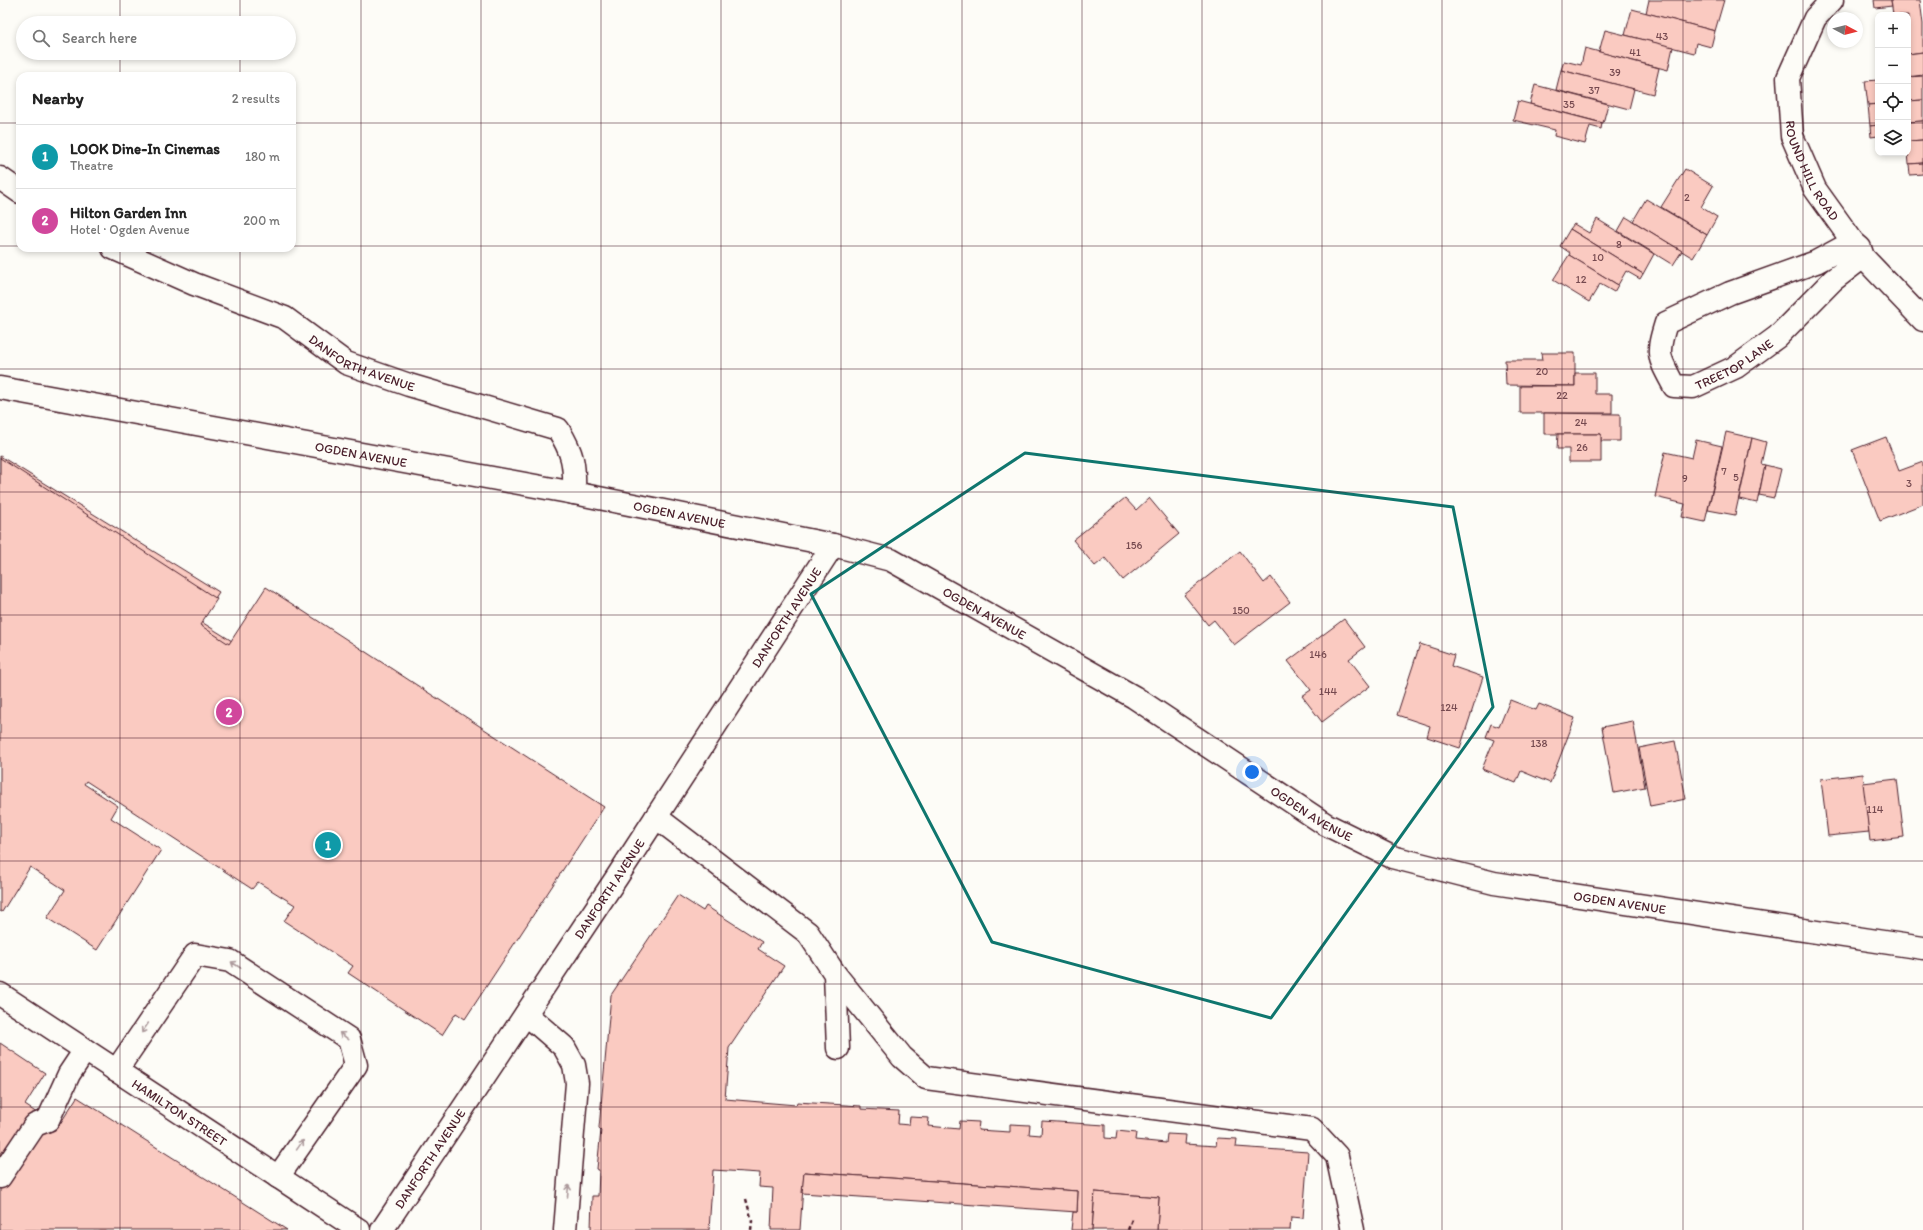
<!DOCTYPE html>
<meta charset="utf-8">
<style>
:root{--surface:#fff;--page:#f6f6f6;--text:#222;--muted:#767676;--line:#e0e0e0;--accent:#7c3aed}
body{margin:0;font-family:Itim,sans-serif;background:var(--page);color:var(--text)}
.controls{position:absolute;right:12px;top:12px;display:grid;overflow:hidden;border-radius:8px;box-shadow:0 2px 6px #0003}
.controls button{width:36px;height:36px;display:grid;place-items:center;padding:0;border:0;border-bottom:1px solid var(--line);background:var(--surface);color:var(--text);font:20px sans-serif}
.compass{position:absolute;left:1827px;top:12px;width:36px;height:36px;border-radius:50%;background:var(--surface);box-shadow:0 2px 6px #0003;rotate:97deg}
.you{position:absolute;left:1252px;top:772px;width:14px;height:14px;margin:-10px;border:3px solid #fff;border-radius:50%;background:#1a73e8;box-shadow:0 0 0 6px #1a73e833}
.badge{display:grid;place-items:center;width:26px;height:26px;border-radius:50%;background:var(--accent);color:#fff;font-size:13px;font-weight:700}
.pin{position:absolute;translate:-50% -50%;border:2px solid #fff;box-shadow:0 1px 4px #0006}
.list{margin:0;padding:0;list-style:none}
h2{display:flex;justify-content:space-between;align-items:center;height:52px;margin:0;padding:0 16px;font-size:17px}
h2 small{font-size:13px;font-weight:400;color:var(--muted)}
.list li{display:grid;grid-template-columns:26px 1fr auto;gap:12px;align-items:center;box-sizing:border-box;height:64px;padding:0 16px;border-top:1px solid var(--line)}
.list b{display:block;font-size:15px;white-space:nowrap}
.list p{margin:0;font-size:13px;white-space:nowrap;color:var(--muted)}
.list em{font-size:13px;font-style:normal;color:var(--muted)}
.icon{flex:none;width:22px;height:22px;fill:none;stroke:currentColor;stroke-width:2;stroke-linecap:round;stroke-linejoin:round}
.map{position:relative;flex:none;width:1923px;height:1230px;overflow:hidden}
.search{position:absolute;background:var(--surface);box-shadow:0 2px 6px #0003;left:16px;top:16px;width:280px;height:44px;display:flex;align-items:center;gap:10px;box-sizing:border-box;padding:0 14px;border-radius:22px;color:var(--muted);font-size:15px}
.panel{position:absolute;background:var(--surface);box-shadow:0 2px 6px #0003;left:16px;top:72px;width:280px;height:180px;border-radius:12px}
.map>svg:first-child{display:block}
</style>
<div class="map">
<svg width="1923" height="1230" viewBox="0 0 1923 1230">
<rect width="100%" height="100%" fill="#fdfcf7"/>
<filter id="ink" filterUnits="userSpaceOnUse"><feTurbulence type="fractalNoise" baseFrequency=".025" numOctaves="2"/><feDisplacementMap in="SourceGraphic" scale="8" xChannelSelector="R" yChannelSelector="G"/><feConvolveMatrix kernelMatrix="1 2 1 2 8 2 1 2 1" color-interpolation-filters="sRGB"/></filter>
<g filter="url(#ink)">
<!-- building -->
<g fill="#facac1" stroke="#4a1f2b">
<path d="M1649,0H1724L1715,31L1646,13Z"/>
<path d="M1874,0H1896H1891L1892,6L1875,8Z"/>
<path d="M1891,0H1920L1923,24V52L1908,54V15H1893Z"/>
<path d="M1632,9L1715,31L1711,47L1696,43L1694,53L1625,35Z"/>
<path d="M1605,30L1673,47L1668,70L1599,52Z"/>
<path d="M1585,48L1659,68L1653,94L1561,70L1564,61L1581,65Z"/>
<path d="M1923,52V75L1908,77V54Z"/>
<path d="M1561,70L1634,89L1629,109L1556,90Z"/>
<path d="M1923,76V100L1908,101V77Z"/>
<path d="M1878,80V104L1868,105L1865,81Z"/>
<path d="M1535,85L1608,104L1603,123L1530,104Z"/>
<path d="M1923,100V121L1908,122V101Z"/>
<path d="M1518,101L1602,123L1601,129L1590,126L1585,144L1554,136L1555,130L1513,120Z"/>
<path d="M1878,104V125L1870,126L1868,105Z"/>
<path d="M1923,121V140L1908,141V122Z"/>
<path d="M1878,125V136L1871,137L1870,126Z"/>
<path d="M1923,140V163L1909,164L1908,153L1891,154V153H1908V141Z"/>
<path d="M1923,163V174L1910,175L1909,164Z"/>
<path d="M1685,169L1713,186L1701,207L1717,217L1707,235L1661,207Z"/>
<path d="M1646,199L1707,235L1693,258L1633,221Z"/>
<path d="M1626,217L1682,251L1673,265L1618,231Z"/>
<path d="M1597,219L1654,254L1643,274L1570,229L1574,224L1589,233Z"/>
<path d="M1570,229L1643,274L1640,279L1626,271L1618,285L1569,255L1570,253L1560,246Z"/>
<path d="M1569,255L1618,285L1614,292L1600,284L1589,302L1553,280Z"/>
<path d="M1541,353H1575V386L1506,385L1505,360H1542Z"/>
<path d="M1575,373H1595V394H1612V413H1520V386H1575Z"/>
<path d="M1544,413L1620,414V441H1601V434H1544Z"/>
<path d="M1726,432L1752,438L1735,515L1708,510Z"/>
<path d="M1558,434H1601V462H1569V449H1557Z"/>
<path d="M1886,437L1899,471L1923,462V504L1880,521L1852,450Z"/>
<path d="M1752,438L1766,442L1761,464L1765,465L1757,503L1739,499Z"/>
<path d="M1696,440L1722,446L1705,522L1682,517L1685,504L1655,497L1665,452L1692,458Z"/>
<path d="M0,456L219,592L200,621L232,641L134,801L0,719Z"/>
<path d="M0,458L217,599L200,625L229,644L266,587L604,807L465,1019L456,1013L442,1035L348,973L353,966L284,921L295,905L258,882L252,889L86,781L84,784L118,806L111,818L161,850L97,950L47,918L65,890L30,867L2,912L0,911Z"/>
<path d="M1765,465L1781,469L1774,498L1759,495Z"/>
<path d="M1125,498L1136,510L1149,498L1179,534L1123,580L1105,558L1095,566L1073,540Z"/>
<path d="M1240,551L1264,583L1271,577L1290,602L1234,645L1214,620L1208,625L1184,595Z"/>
<path d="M1344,619L1365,647L1349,659L1370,686L1322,722L1302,696L1311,690L1288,661Z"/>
<path d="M1420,644L1454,655L1451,666L1483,677L1460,748L1427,737L1430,726L1397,715Z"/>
<path d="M1510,700L1536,710L1539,704L1575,718L1550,783L1521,771L1516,783L1482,769L1494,740L1486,737L1491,724L1499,727Z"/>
<path d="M1633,721L1645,787L1614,793L1602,727Z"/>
<path d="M1675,741L1686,799L1650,806L1639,748Z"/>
<path d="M1863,774L1869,832L1828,836L1821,779Z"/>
<path d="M1897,779L1904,837L1870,841L1863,783Z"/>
<path d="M678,895L703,911L706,906L762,942L758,949L784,966L729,1048L725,1099L796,1105L797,1102L861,1106V1109L899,1111L898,1124L909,1125L910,1117L929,1118L928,1126L959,1129L960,1121L979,1122L978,1130L1010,1132V1124L1030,1125L1029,1134L1041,1135L1042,1121L1105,1125V1138L1116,1139L1117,1131L1136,1133L1135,1140L1166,1143L1167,1134L1186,1135L1185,1144L1216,1146L1217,1138L1237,1139L1236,1147L1308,1152L1303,1218L1291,1217L1290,1230H1157L1159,1197L1095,1192L1092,1230H1071L1073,1212H1077L1078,1191L804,1172L800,1230H771L773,1188L759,1187L760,1173L713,1170L709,1230H591L592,1196H598L599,1170L597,1169L601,1130L599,1128L611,995Z"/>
<path d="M0,1043L45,1073L25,1105L58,1127L77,1097L287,1230H0Z"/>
<path d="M804,1172L1078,1191L1077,1212L802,1193Z"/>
<path d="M1095,1192L1159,1197L1157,1230H1092Z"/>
</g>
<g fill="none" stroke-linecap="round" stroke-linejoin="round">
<defs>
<g id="minor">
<path id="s1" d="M1832,0L1815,18L1788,78L1792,136L1815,189L1853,242L1860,248L1863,257L1923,320"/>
<path d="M0,178L20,192"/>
<path id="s2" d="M1853,242L1816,262L1730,293L1666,323C1656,355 1658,356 1674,386L1693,387L1736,367L1777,337L1833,280L1863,257"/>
<path id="s3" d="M113,248L194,284L285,318L346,363L409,385L558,429C573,453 575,464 574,493"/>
<path id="s4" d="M0,388L574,493L833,545L891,560L1134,697L1325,824L1392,857L1494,883L1923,948"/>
<path d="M656,817L808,933L835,974L838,1048"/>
<path d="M835,974L902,1057L926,1078L1312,1129L1337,1156L1353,1230"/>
<path id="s5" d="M0,994L359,1230"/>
<path d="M526,1014L564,1047L574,1065L577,1083L565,1230"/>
<path d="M116,1071L195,955L230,961L349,1039L356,1065L278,1177"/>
<path d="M0,1177L35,1125L48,1120L69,1074L85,1050"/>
<path id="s6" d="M382,1230L617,877L833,545"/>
</g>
</defs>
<!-- minor casing -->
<use href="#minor" stroke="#4a1f2b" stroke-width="25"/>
<!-- path -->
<g stroke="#4a1f2b" stroke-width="2.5" stroke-dasharray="4 3" stroke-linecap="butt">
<path d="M746,1199L752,1221L751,1230"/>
<path d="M1128,1230L1132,1219"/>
</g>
<!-- minor -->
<use href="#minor" stroke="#fdfcf7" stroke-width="22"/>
</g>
<!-- one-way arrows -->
<defs><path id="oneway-shaft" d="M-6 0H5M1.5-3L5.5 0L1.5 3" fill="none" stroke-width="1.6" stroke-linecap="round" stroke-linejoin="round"/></defs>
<g stroke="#ac999b">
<use href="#oneway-shaft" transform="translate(236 965) rotate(-147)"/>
<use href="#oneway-shaft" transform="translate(145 1028) rotate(124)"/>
<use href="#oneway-shaft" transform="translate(344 1036) rotate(-143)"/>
<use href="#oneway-shaft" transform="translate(300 1145) rotate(-55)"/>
<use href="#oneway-shaft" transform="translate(568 1191) rotate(-85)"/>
</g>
</g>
<!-- marked area -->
<path fill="none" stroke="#0f766e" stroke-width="3" stroke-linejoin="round" d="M1025,453L1453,507L1493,707L1271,1018L992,942L811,594Z"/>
<!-- grid -->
<path fill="none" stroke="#4a1f2b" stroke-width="1" stroke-opacity="0.55" d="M120,0V23M240,0V23M361,0V1230M481,0V1230M601,0V1230M721,0V1230M841,0V1230M962,0V1230M1082,0V1230M1202,0V1230M1322,0V1230M1442,0V1230M1562,0V1230M1683,0V1230M1803,0V1230M120,53V76M240,53V76M0,123H20M292,123H1878M1908,123H1923M0,246H20M292,246H1923M120,248V1230M240,248V1230M0,369H1923M0,492H1923M0,615H1923M0,738H1923M0,861H1923M0,984H1923M0,1107H1923"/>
<g text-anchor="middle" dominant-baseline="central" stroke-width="4" stroke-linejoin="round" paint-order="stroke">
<!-- number labels -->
<g font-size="11" fill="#764a50">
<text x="1662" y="36">43</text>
<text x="1635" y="52">41</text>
<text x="1615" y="72">39</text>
<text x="1594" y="90">37</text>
<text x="1569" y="104">35</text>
<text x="1687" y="197">2</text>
<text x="1619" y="244">8</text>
<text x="1598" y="257">10</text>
<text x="1581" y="279">12</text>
<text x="1542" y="371">20</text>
<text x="1562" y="395">22</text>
<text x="1581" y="422">24</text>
<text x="1582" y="447">26</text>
<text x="1724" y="471">7</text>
<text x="1736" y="477">5</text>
<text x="1685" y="478">9</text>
<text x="1909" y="483">3</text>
<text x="1134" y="545">156</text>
<text x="1241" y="610">150</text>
<text x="1318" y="654">146</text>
<text x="1328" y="691">144</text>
<text x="1449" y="707">124</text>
<text x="1539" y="743">138</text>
<text x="1875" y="809">114</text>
</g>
<!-- street labels -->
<g font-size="13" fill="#4a1f2b" stroke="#fdfcf7">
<text stroke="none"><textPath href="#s1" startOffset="188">ROUND HILL ROAD</textPath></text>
<text stroke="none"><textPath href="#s3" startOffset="276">DANFORTH AVENUE</textPath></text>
<text stroke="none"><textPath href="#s2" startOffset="337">TREETOP LANE</textPath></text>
<text stroke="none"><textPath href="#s4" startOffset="367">OGDEN AVENUE</textPath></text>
<text stroke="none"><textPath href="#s4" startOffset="691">OGDEN AVENUE</textPath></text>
<text stroke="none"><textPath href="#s4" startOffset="1015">OGDEN AVENUE</textPath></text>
<text stroke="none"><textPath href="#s6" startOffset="734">DANFORTH AVENUE</textPath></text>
<text stroke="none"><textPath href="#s4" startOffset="1399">OGDEN AVENUE</textPath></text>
<text stroke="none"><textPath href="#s6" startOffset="410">DANFORTH AVENUE</textPath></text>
<text stroke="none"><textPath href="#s4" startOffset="1723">OGDEN AVENUE</textPath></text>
<text stroke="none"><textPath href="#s5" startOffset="215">HAMILTON STREET</textPath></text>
<text stroke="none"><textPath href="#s6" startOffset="86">DANFORTH AVENUE</textPath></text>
</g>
</g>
</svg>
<div class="controls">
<button>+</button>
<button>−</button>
<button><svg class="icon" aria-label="locate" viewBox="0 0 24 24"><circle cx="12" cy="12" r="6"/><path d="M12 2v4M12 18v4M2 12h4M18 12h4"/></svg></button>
<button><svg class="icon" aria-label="layers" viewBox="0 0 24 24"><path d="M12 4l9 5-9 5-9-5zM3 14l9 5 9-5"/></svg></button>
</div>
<svg class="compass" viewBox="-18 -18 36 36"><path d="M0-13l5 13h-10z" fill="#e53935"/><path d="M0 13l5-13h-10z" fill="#767676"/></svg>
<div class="you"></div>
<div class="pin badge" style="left:328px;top:845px;background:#0f9aa8">1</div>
<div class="pin badge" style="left:229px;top:712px;background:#d1479c">2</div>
<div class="search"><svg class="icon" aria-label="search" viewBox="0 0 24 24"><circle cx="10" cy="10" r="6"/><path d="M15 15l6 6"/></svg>Search here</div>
<section class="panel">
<h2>Nearby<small>2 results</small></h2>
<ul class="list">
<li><span class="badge" style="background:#0f9aa8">1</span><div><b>LOOK Dine-In Cinemas</b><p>Theatre</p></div><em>180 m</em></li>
<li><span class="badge" style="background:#d1479c">2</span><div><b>Hilton Garden Inn</b><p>Hotel · Ogden Avenue</p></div><em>200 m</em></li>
</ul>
</section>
</div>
